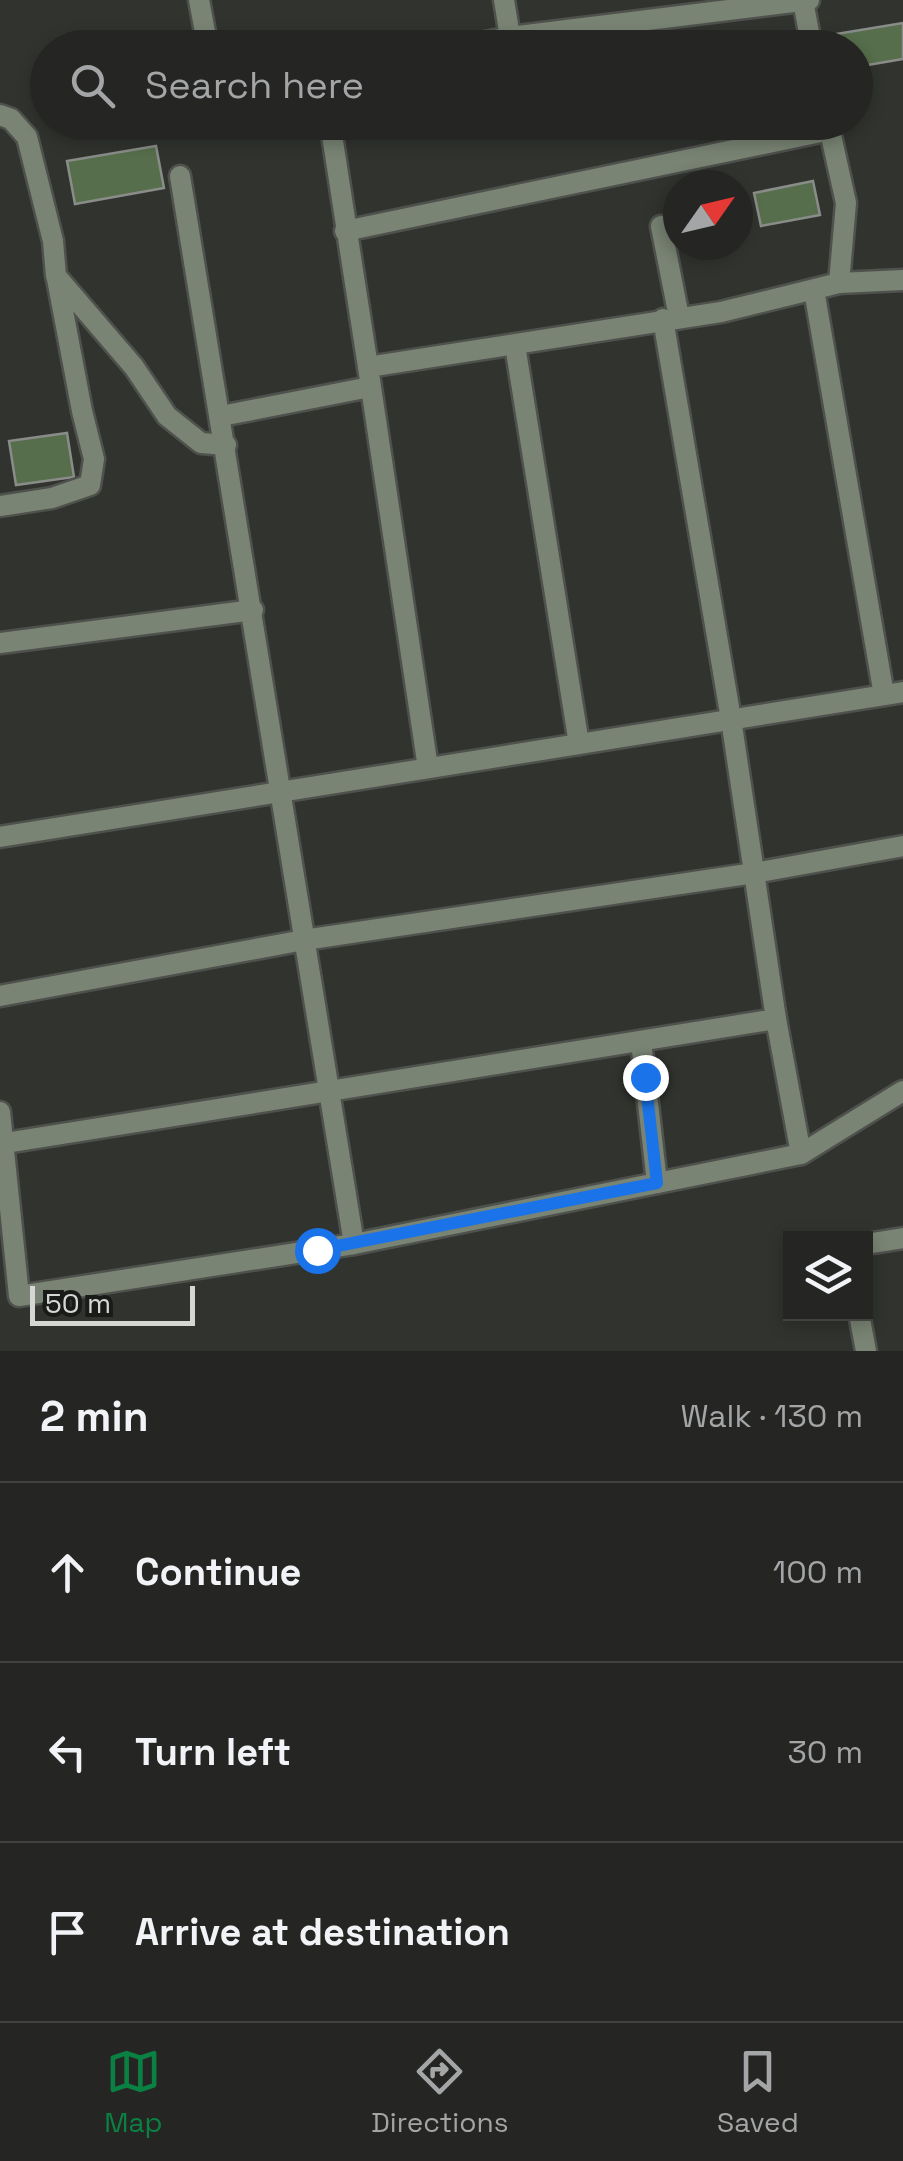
<!DOCTYPE html>
<meta charset="utf-8">
<style>
:root{--surface:#252623;--page:#313230;--text:#f1f3f6;--muted:#a3a5a6;--line:#424341;--accent:#0b8043}
body{margin:0;font-family:"Space Grotesk",sans-serif;background:var(--page);color:var(--text)}
.controls{position:absolute;right:30px;bottom:30px;display:grid;overflow:hidden;border-radius:0px;box-shadow:0 5px 15px #0003}
.controls button{width:90px;height:90px;display:grid;place-items:center;padding:0;border:0;border-bottom:2px solid var(--line);background:var(--surface);color:var(--text);font:50px sans-serif}
.compass{position:absolute;left:663px;top:170px;width:90px;height:90px;border-radius:50%;background:var(--surface);box-shadow:0 5px 15px #0003;rotate:56deg}
.scale{position:absolute;left:30px;bottom:25px;width:165px;box-sizing:border-box;padding-left:10px;border:5px solid #d5d7d5;border-top:0;font-size:28px;line-height:35px;white-space:nowrap;color:#d5d7d5;-webkit-text-stroke:8px #191b19;paint-order:stroke}
.stop{position:absolute;width:30px;height:30px;margin:-22px;border:8px solid #1a73e8;border-radius:50%;background:#fff}
.stop.end{background:#1a73e8;border-color:#fff;box-shadow:0 2px 10px #0008}
.list{margin:0;padding:0;list-style:none}
h2{display:flex;justify-content:space-between;align-items:center;height:130px;margin:0;padding:0 40px;font-size:42px}
h2 small{font-size:32px;font-weight:400;color:var(--muted)}
.list li{display:grid;grid-template-columns:65px 1fr auto;gap:30px;align-items:center;box-sizing:border-box;height:180px;padding:0 40px;border-top:2px solid var(--line)}
.list b{display:block;font-size:38px;white-space:nowrap}
.list em{font-size:32px;font-style:normal;color:var(--muted)}
.icon{flex:none;width:55px;height:55px;fill:none;stroke:currentColor;stroke-width:2;stroke-linecap:round;stroke-linejoin:round}
.map{position:relative;flex:none;width:903px;height:1351px;overflow:hidden}
.search{position:absolute;background:var(--surface);box-shadow:0 5px 15px #0003;left:30px;right:30px;top:30px;height:110px;display:flex;align-items:center;gap:25px;box-sizing:border-box;padding:0 35px;border-radius:55px;color:var(--muted);font-size:38px}
.sheet{height:670px;background:var(--surface)}
nav{display:flex;justify-content:space-around;align-items:center;box-sizing:border-box;height:140px;border-top:2px solid var(--line);background:var(--surface);font-size:28px;color:var(--muted)}
nav a{display:grid;justify-items:center;gap:5px}
nav .on{color:var(--accent)}
.map>svg:first-child{display:block}
</style>
<div class="map">
<svg width="903" height="1351" viewBox="0 0 903 1351">
<rect width="100%" height="100%" fill="#31332f"/>
<!-- building -->
<g fill="#566e4b" stroke="#898c88" stroke-width="2.5">
<path d="M903,23V59L856,67V48H832L830,35Z"/>
<path d="M156,146L164,188L75,204L67,161Z"/>
<path d="M813,181L820,215L761,226L754,193Z"/>
<path d="M67,433L74,477L16,485L9,441Z"/>
</g>
<g fill="none" stroke-linecap="round" stroke-linejoin="round">
<defs>
<g id="street">
<path d="M199,0L208,48"/>
<path d="M504,0L510,37"/>
<path d="M803,1L812,48"/>
<path d="M455,48L510,37L809,0"/>
<path d="M0,115L11,119L27,137L53,241L56,276L134,367L167,416L201,443L226,445"/>
<path d="M330,122L368,367L721,312L839,283L903,280"/>
<path d="M828,122L846,203L839,283"/>
<path d="M180,176L354,1244"/>
<path d="M661,226L679,317"/>
<path d="M345,231L830,130"/>
<path d="M814,290L884,695"/>
<path d="M663,319L731,719L776,1019L801,1154"/>
<path d="M515,345L579,744"/>
<path d="M368,367L428,768"/>
<path d="M221,416L370,387"/>
<path d="M0,506L52,498L90,485L94,459L82,411L57,279"/>
<path d="M0,643L253,610"/>
<path d="M0,837L903,692"/>
<path d="M0,996L304,940L754,873L903,846"/>
<path d="M641,1041L657,1183"/>
<path d="M0,1112L19,1296L354,1244L801,1154L903,1091"/>
<path d="M0,1144L776,1019"/>
<path d="M866,1244L903,1238"/>
<path d="M859,1314L866,1351"/>
</g>
</defs>
<!-- street casing -->
<use href="#street" stroke="#4f514d" stroke-width="25"/>
<!-- street -->
<use href="#street" stroke="#798474" stroke-width="20"/>
</g>
<g fill="none" stroke-linecap="round" stroke-linejoin="round">
<!-- route -->
<path stroke="#1a73e8" stroke-width="12" d="M317,1250L657,1183L645,1077"/>
</g>
</svg>
<div class="controls">
<button><svg class="icon" aria-label="layers" viewBox="0 0 24 24"><path d="M12 4l9 5-9 5-9-5zM3 14l9 5 9-5"/></svg></button>
</div>
<svg class="compass" viewBox="-18 -18 36 36"><path d="M0-13l5 13h-10z" fill="#e53935"/><path d="M0 13l5-13h-10z" fill="#a3a5a6"/></svg>
<div class="scale">50 m</div>
<div class="stop" style="left:317px;top:1250px"></div>
<div class="stop end" style="left:645px;top:1077px"></div>
<div class="search"><svg class="icon" aria-label="search" viewBox="0 0 24 24"><circle cx="10" cy="10" r="6"/><path d="M15 15l6 6"/></svg>Search here</div>
</div>
<section class="sheet">
<h2>2 min<small>Walk · 130 m</small></h2>
<ul class="list">
<li><svg class="icon" aria-label="ahead" viewBox="0 0 24 24"><path d="M12 20V5M6 11l6-6 6 6"/></svg><div><b>Continue</b></div><em>100 m</em></li>
<li><svg class="icon" aria-label="left" viewBox="0 0 24 24"><path d="M17 20v-9H6M10 6l-5 5 5 5"/></svg><div><b>Turn left</b></div><em>30 m</em></li>
<li><svg class="icon" aria-label="arrive" viewBox="0 0 24 24"><path d="M6 21V4h12l-3 4 3 4H6"/></svg><div><b>Arrive at destination</b></div></li>
</ul>
</section>
<nav>
<a class="on"><svg class="icon" aria-label="map" viewBox="0 0 24 24"><path d="M3 6l6-2 6 2 6-2v14l-6 2-6-2-6 2zM9 4v14M15 6v14"/></svg>Map</a>
<a><svg class="icon" aria-label="directions" viewBox="0 0 24 24"><path d="M12 3l9 9-9 9-9-9zM9 14v-3h6M13 9l2 2-2 2"/></svg>Directions</a>
<a><svg class="icon" aria-label="saved" viewBox="0 0 24 24"><path d="M7 4h10v16l-5-4-5 4z"/></svg>Saved</a>
</nav>
